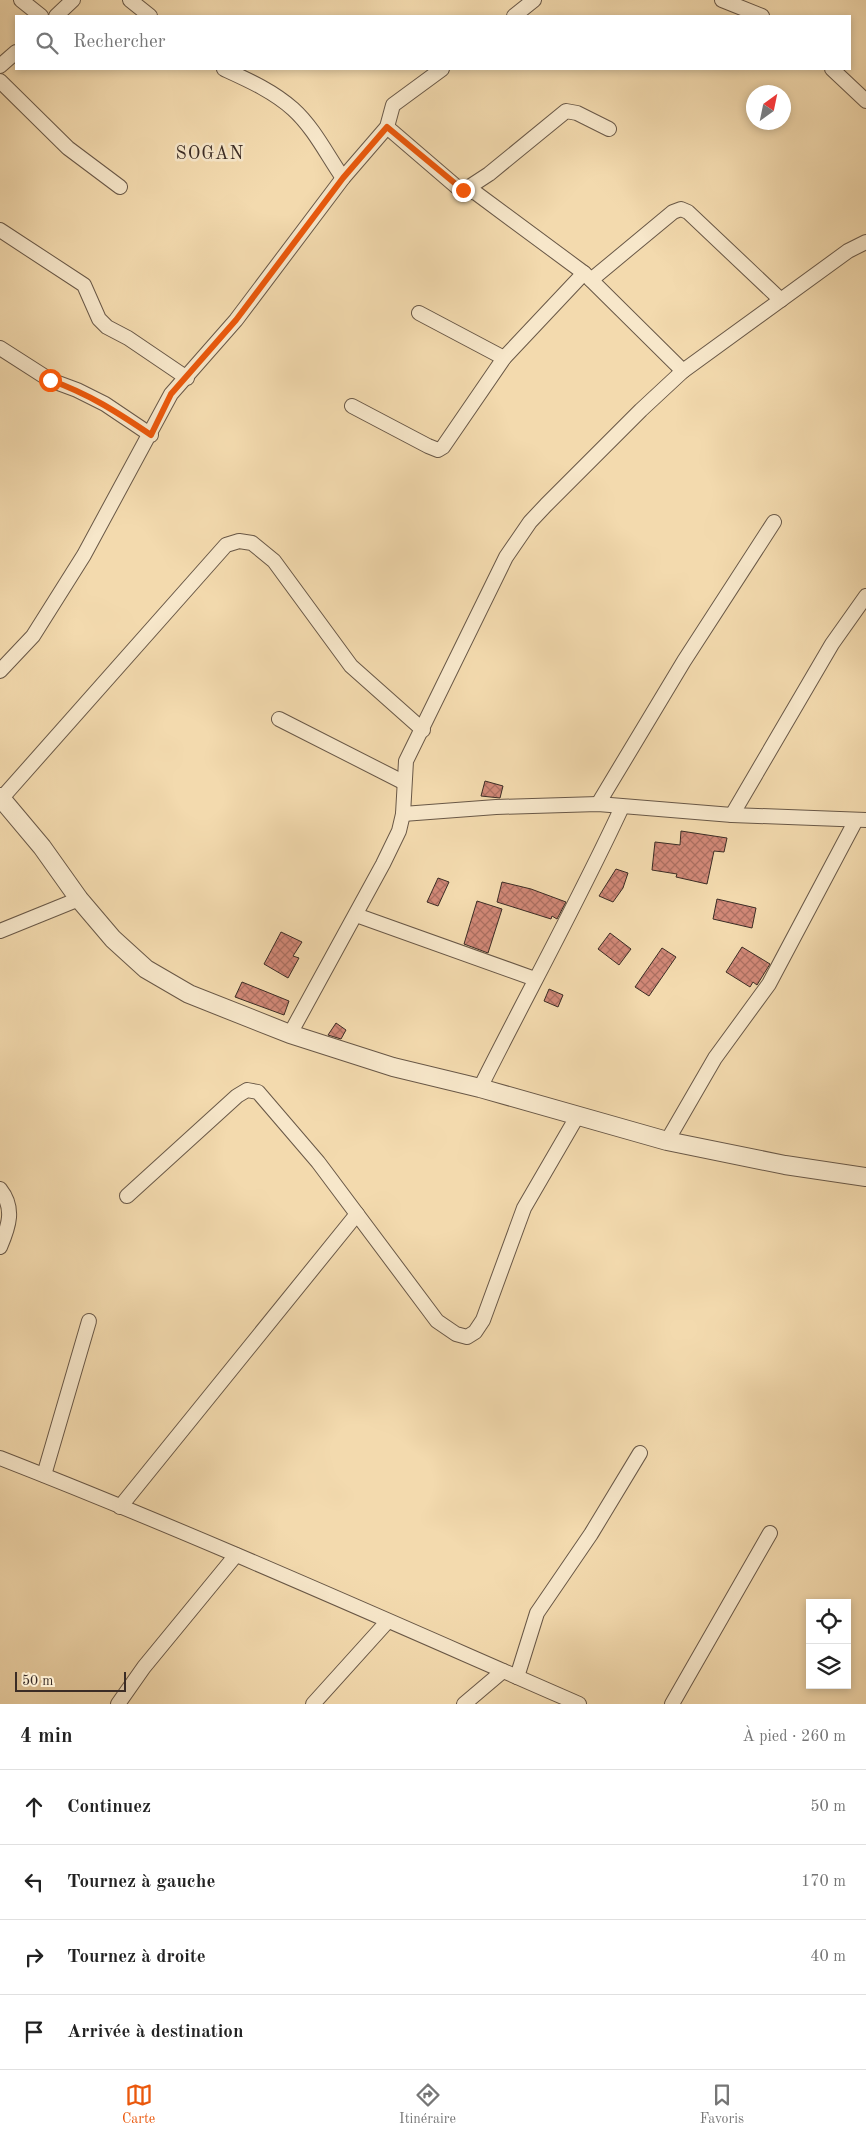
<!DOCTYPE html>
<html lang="fr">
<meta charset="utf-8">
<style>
:root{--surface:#fff;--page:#f6f6f6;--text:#222;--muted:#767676;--line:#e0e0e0;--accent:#ea580c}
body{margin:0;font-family:"Old Standard TT",serif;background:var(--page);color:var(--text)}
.controls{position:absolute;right:15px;bottom:15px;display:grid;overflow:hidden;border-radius:0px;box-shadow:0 2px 8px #0003}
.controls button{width:45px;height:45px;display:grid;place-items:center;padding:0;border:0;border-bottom:1px solid var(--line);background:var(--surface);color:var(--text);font:25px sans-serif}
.compass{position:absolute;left:746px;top:85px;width:45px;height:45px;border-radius:50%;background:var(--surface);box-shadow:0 2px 8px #0003;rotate:33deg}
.scale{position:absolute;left:15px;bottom:12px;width:111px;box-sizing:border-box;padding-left:5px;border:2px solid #3b2c25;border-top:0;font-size:14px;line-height:18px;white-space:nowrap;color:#3b2c25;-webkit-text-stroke:4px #f7e7ca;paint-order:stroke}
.stop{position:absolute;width:15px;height:15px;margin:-11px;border:4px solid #ea580c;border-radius:50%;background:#fff}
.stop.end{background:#ea580c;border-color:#fff;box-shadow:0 1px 5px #0008}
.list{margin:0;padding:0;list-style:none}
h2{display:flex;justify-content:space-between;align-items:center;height:65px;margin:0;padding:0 20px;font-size:21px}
h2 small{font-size:16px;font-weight:400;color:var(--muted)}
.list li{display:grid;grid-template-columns:32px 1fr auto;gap:15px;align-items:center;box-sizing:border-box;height:75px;padding:0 20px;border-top:1px solid var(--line)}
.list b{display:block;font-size:19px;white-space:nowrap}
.list em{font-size:16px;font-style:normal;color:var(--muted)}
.icon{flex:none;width:28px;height:28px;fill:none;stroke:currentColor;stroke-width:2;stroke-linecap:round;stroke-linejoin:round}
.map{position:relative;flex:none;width:866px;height:1704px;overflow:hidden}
.search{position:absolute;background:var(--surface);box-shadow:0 2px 8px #0003;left:15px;right:15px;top:15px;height:55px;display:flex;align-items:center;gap:12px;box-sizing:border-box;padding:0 18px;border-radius:0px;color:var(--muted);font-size:19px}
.sheet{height:365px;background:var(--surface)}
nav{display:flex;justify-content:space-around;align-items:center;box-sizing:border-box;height:70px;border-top:1px solid var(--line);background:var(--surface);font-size:14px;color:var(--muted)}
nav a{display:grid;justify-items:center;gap:2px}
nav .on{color:var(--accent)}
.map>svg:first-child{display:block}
</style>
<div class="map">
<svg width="866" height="1704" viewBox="0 0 866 1704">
<defs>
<pattern id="building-cross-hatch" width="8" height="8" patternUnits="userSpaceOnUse" patternTransform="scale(1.25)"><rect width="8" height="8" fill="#d18877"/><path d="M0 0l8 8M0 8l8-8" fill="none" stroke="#ab6f61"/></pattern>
</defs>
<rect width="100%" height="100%" fill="#f3daae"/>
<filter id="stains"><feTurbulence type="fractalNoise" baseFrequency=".004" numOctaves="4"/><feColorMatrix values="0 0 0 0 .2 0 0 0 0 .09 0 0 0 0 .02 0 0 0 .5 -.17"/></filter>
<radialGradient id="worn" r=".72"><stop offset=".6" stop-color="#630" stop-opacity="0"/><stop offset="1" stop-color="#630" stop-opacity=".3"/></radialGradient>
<!-- building -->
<g fill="url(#building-cross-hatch)" stroke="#3b2c25">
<path d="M485,781L503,786L500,798L481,796Z"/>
<path d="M681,831L727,838L724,852L714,851L707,884L676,877L677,874L652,870L655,842L680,845Z"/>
<path d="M616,869L628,873L623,888L613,902L599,896Z"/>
<path d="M438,878L449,882L438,906L427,902Z"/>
<path d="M502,882L531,889L566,902L557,919L552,916L551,919L497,902Z"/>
<path d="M717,899L756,908L752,928L713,919Z"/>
<path d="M477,901L502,909L488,953L464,944Z"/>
<path d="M281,932L302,942L293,956L299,958L288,978L264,964Z"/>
<path d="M610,933L631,949L619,965L598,949Z"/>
<path d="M742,947L770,964L757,985L753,982L750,987L726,972Z"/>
<path d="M662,948L676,957L649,996L635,987Z"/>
<path d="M242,982L289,1001L284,1015L235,997Z"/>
<path d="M549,989L563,995L558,1007L544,1001Z"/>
<path d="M336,1023L346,1030L341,1039L328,1035Z"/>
</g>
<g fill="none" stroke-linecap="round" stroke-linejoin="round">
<defs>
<g id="minor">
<path d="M21,0L41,16"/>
<path d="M130,0L150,16"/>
<path d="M722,0L762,16"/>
<path d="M56,16L73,0"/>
<path d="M514,16L534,0"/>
<path d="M0,66L16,52"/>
<path d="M224,69C248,80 273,91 293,109C314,128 327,155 343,178"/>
<path d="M832,69L866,101"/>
<path d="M0,81L68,148L120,187"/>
<path d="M387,127L458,188L476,193L584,273L683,371"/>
<path d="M463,191L489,174L566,111L577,113L609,129"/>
<path d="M0,230L84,285L99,319L107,327L128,338L187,378"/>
<path d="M591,280L673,212L681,209L688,212L781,300"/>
<path d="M419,313L504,358"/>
<path d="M0,348L50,380L77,390L105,404L151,435"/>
<path d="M352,406L428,446L438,450L443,447L504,358L584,273"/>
<path d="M0,671L33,636L84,555L171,394L236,320L343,178L387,127L393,105L442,69"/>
<path d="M279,719L403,782"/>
<path d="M1,799L226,545L239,541L252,543L274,561L351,666L423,730"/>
<path d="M598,804L684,661L774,522"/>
<path d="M403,814L496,807L598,804L732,815L866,820"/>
<path d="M732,815L832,644L866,596"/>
<path d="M356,915L535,979"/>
<path d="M0,931L79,899"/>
<path d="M290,1034L383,864L399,831L403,814L406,761L506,557L530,522L546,505L641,410L683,371L848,251L866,242"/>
<path d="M480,1088C527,994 578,902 622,807"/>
<path d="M667,1141L715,1058L769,984L856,820"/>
<path d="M0,1189C15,1208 9,1226 0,1247"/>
<path d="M127,1196L237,1096L247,1090L258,1092L318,1162L437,1321L456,1334L467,1337L475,1332L483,1320L524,1208L578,1115"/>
<path d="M0,1458C195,1534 386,1620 579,1704"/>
<path d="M44,1475L89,1321"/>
<path d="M120,1507L357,1214"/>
<path d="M517,1677L537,1613L591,1534L640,1453"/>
<path d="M118,1704L144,1667L236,1555"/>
<path d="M313,1704L387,1622"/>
<path d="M464,1704L503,1671"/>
<path d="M672,1704L770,1533"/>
</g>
<path id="tertiary" d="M0,797L42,847L79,899L113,939L146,969L189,994L290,1034L393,1067L480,1088L667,1141L785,1165L866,1177"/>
</defs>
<!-- minor casing -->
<use href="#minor" stroke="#695847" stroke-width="16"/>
<!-- tertiary casing -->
<use href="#tertiary" stroke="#695847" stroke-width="20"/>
<!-- minor -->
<use href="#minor" stroke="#f7e7ca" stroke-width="14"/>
<!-- tertiary -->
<use href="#tertiary" stroke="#f7e7ca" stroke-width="18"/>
</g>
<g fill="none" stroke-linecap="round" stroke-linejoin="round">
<!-- route -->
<path stroke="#ea580c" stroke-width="6" d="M50,380C89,394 117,412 151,435L171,394L236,320L343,178L387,127L463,190"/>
</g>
<g text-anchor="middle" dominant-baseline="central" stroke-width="5" stroke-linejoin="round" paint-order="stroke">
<!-- quarter labels -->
<g font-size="18" letter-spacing="1" fill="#3b2c25" stroke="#f7e7ca">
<text x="210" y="154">SOGAN</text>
</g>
</g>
<rect width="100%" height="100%" filter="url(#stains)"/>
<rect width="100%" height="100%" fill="url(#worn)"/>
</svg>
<div class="controls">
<button><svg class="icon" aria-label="locate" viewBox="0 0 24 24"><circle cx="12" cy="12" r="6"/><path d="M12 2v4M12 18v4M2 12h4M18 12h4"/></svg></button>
<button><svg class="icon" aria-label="layers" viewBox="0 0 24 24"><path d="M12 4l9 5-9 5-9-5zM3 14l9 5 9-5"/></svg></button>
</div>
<svg class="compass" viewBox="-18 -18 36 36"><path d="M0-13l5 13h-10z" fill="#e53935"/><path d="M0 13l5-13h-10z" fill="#767676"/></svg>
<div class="scale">50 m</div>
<div class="stop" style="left:50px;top:380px"></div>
<div class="stop end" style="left:463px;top:190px"></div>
<div class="search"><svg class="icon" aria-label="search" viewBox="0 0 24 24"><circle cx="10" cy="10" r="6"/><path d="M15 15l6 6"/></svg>Rechercher</div>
</div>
<section class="sheet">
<h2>4 min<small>À pied · 260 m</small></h2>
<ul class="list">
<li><svg class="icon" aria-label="ahead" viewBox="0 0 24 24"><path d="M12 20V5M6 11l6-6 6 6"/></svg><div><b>Continuez</b></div><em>50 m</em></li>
<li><svg class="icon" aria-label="left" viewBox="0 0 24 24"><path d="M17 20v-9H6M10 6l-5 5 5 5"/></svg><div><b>Tournez à gauche</b></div><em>170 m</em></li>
<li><svg class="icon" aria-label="right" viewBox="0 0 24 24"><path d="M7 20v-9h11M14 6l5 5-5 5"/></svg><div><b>Tournez à droite</b></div><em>40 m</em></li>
<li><svg class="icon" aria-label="arrive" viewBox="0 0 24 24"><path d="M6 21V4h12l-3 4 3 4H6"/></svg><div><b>Arrivée à destination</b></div></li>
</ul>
</section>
<nav>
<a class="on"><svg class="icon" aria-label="map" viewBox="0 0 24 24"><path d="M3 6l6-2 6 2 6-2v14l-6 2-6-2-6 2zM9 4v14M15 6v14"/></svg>Carte</a>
<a><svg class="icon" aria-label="directions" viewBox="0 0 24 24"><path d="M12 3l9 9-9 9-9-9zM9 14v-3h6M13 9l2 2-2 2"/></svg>Itinéraire</a>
<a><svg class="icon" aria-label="saved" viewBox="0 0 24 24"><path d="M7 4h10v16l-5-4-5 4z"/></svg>Favoris</a>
</nav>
